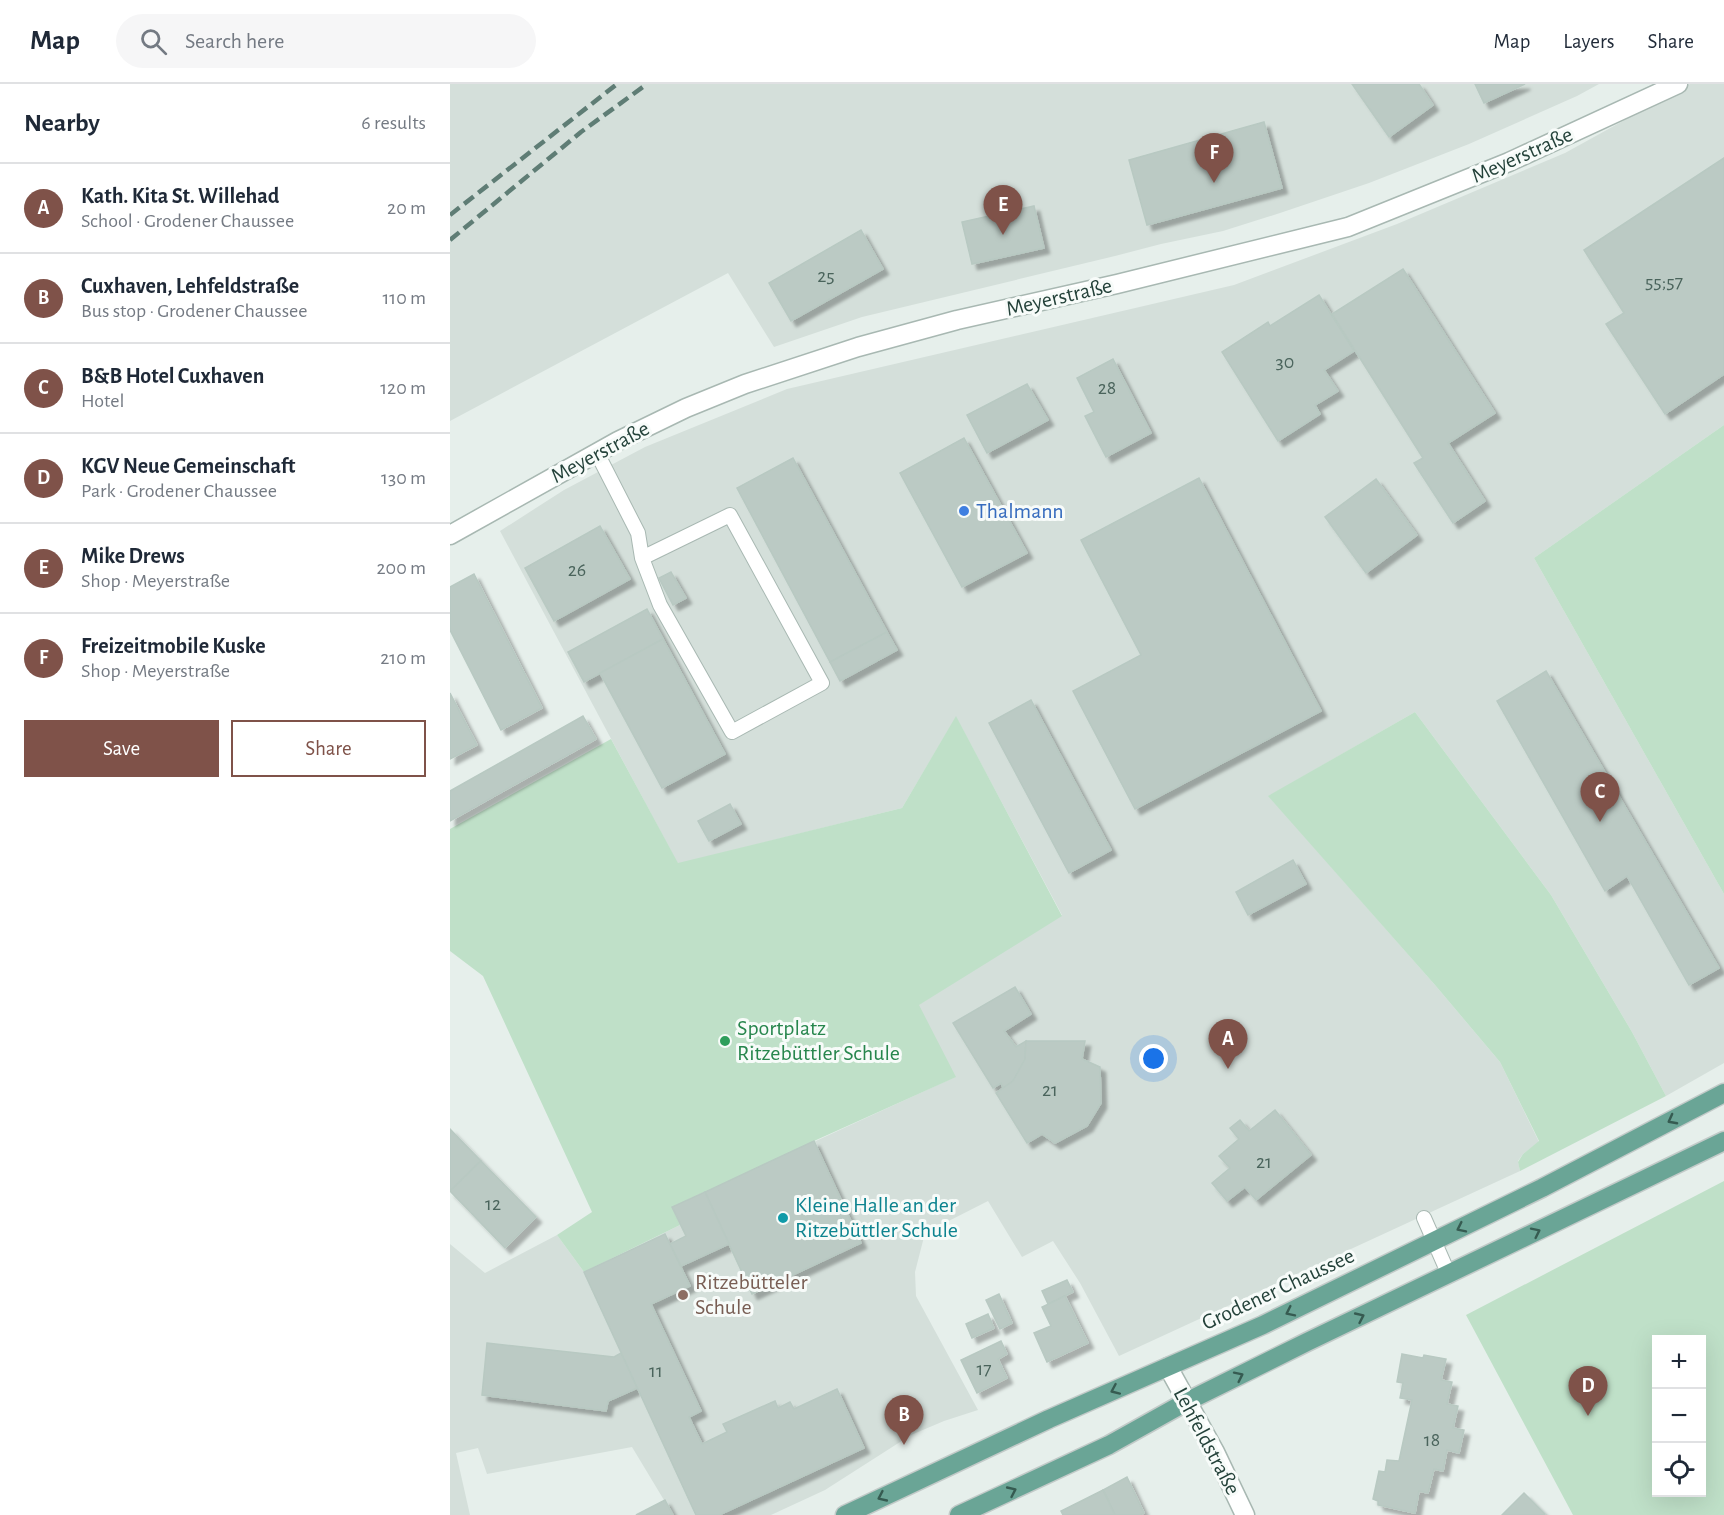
<!DOCTYPE html>
<meta charset="utf-8">
<style>
:root{--surface:#fff;--page:#f6f6f7;--text:#1f2937;--muted:#747a83;--line:#e0e1e3;--accent:#7f5249}
body{margin:0;font-family:"Alegreya Sans",sans-serif;background:var(--page);color:var(--text)}
.controls{position:absolute;right:18px;bottom:18px;display:grid;overflow:hidden;border-radius:0px;box-shadow:0 6px 24px #0002}
.controls button{width:54px;height:54px;display:grid;place-items:center;padding:0;border:0;border-bottom:2px solid var(--line);background:var(--surface);color:var(--text);font:30px sans-serif}
.you{position:absolute;left:704px;top:975px;width:21px;height:21px;margin:-15px;border:4px solid #fff;border-radius:50%;background:#1a73e8;box-shadow:0 0 0 9px #1a73e833}
.badge{display:grid;place-items:center;width:39px;height:39px;border-radius:50%;background:var(--accent);color:#fff;font-size:20px;font-weight:700}
.pin{position:absolute;translate:-50% -50px;filter:drop-shadow(0 2px 3px #0008)}
.pin::after{content:'';position:absolute;top:32px;width:21px;height:18px;background:inherit;clip-path:polygon(0 0,100% 0,50% 100%)}
.list{margin:0;padding:0;list-style:none}
h2{display:flex;justify-content:space-between;align-items:center;height:78px;margin:0;padding:0 24px;font-size:26px}
h2 small{font-size:20px;font-weight:400;color:var(--muted)}
.list li{display:grid;grid-template-columns:39px 1fr auto;gap:18px;align-items:center;box-sizing:border-box;height:90px;padding:0 24px;border-top:2px solid var(--line)}
.list b{display:block;font-size:22px;white-space:nowrap}
.list p{margin:0;font-size:20px;white-space:nowrap;color:var(--muted)}
.list em{font-size:20px;font-style:normal;color:var(--muted)}
.actions{display:flex;gap:12px;padding:18px 24px}
.actions a{flex:1;padding:14px 0;border:2px solid var(--accent);border-radius:0px;text-align:center;font-size:21px;color:var(--accent)}
.actions .main{background:var(--accent);color:#fff}
.icon{flex:none;width:33px;height:33px;fill:none;stroke:currentColor;stroke-width:2;stroke-linecap:round;stroke-linejoin:round}
.map{position:relative;flex:none;width:1274px;height:1431px;overflow:hidden}
header{display:flex;align-items:center;gap:36px;box-sizing:border-box;height:84px;padding:0 30px;background:var(--surface);border-bottom:2px solid var(--line)}
header strong{font-size:28px}
nav{display:flex;gap:33px;margin-inline-start:auto;font-size:21px}
.search{width:420px;height:54px;background:var(--page);display:flex;align-items:center;gap:15px;box-sizing:border-box;padding:0 21px;border-radius:33px;color:var(--muted);font-size:22px}
main{display:flex}
aside{flex:1;background:var(--surface)}
.map>svg:first-child{display:block}
</style>
<header>
<strong>Map</strong>
<div class="search"><svg class="icon" aria-label="search" viewBox="0 0 24 24"><circle cx="10" cy="10" r="6"/><path d="M15 15l6 6"/></svg>Search here</div>
<nav><a>Map</a><a>Layers</a><a>Share</a></nav>
</header>
<main>
<aside>
<h2>Nearby<small>6 results</small></h2>
<ul class="list">
<li><span class="badge">A</span><div><b>Kath. Kita St. Willehad</b><p>School · Grodener Chaussee</p></div><em>20 m</em></li>
<li><span class="badge">B</span><div><b>Cuxhaven, Lehfeldstraße</b><p>Bus stop · Grodener Chaussee</p></div><em>110 m</em></li>
<li><span class="badge">C</span><div><b>B&amp;B Hotel Cuxhaven</b><p>Hotel</p></div><em>120 m</em></li>
<li><span class="badge">D</span><div><b>KGV Neue Gemeinschaft</b><p>Park · Grodener Chaussee</p></div><em>130 m</em></li>
<li><span class="badge">E</span><div><b>Mike Drews</b><p>Shop · Meyerstraße</p></div><em>200 m</em></li>
<li><span class="badge">F</span><div><b>Freizeitmobile Kuske</b><p>Shop · Meyerstraße</p></div><em>210 m</em></li>
</ul>
<div class="actions"><a class="main">Save</a><a>Share</a></div>
</aside>
<div class="map">
<svg width="1274" height="1431" viewBox="0 0 1274 1431">
<defs>
<filter id="shadow"><feDropShadow dx="5.5" dy="5.5" stdDeviation="1.5" flood-color="#0004"/></filter>
</defs>
<rect width="100%" height="100%" fill="#e6efeb"/>
<!-- built -->
<g fill="#d4dfda">
<path d="M0,0H1149L1127,12L1019,60L919,99L830,129L773,147L711,160L665,172L412,233L324,263L278,189L0,337Z"/>
<path d="M1240,0H1274V341L1084,474L1274,810V979L1216,1012L1182,948L1101,811L965,628L819,712L985,901L1050,978L1089,1058L1073,1070L1068,1077L1070,1087L669,1272L630,1199L603,1157L572,1173L538,1117L475,1149L465,1188L466,1212L528,1326L494,1337L461,1351L375,1406L321,1431H223L182,1363L37,1390L28,1364L6,1369L20,1431H0V1160L35,1189L107,1151L134,1188L230,1141L222,1123L505,993L468,921L612,831L506,633L452,724L228,780L50,447L114,406L195,363L337,305L784,201L947,140L1115,69Z"/>
</g>
<!-- green -->
<g fill="#bfe0c8" fill-rule="evenodd">
<path d="M1274,341V810L1084,474Z"/>
<path d="M965,628L1101,811L1182,948L1216,1012L1070,1087L1068,1078L1073,1070L1089,1057L1050,978L985,901L818,712Z"/>
<path d="M506,632L612,832L469,921L506,993L364,1057L411,1159L302,1210L254,1108L222,1123L230,1141L134,1188L107,1151L142,1128L33,892L0,867V745L161,655L228,779L452,724Z"/>
<path d="M1274,1097V1431H1123L1016,1231ZM1206,1256H1252V1408H1206Z"/>
</g>
<!-- building -->
<g fill="#bbcac4" stroke="#b8c9c2" stroke-width="1.5" filter="url(#shadow)">
<path d="M902,0H969L983,21L939,53Z"/>
<path d="M1025,0H1075L1034,19Z"/>
<path d="M814,38L832,104L697,141L679,76Z"/>
<path d="M1274,74V290L1215,330L1156,240L1174,229L1134,166Z"/>
<path d="M584,122L594,164L522,180L512,138Z"/>
<path d="M411,146L433,185L341,237L319,199Z"/>
<path d="M953,185L1045,329L998,359L1035,417L1003,439L964,379L973,374L882,230Z"/>
<path d="M869,211L904,267L874,286L888,307L865,321L870,330L828,357L772,268L818,238L820,242Z"/>
<path d="M663,275L701,349L656,373L635,332L644,328L627,294Z"/>
<path d="M577,300L598,336L537,369L517,331Z"/>
<path d="M514,354L577,469L512,503L450,389Z"/>
<path d="M343,374L437,548L380,578L287,404Z"/>
<path d="M749,394L871,627L685,725L623,607L691,571L631,456Z"/>
<path d="M926,395L967,451L916,489L875,433Z"/>
<path d="M150,442L180,495L104,537L75,484Z"/>
<path d="M221,488L236,514L223,521L209,494Z"/>
<path d="M24,490L92,624L51,646L0,546V503Z"/>
<path d="M197,525L213,555L134,598L118,568Z"/>
<path d="M437,548L447,566L390,597L380,578Z"/>
<path d="M213,555L275,670L212,704L150,589Z"/>
<path d="M1096,587L1269,884L1239,901L1177,792L1155,807L1047,617Z"/>
<path d="M0,609L27,661L0,675Z"/>
<path d="M581,616L661,766L619,789L539,639Z"/>
<path d="M133,632L146,655L0,737V707Z"/>
<path d="M280,720L291,740L259,757L248,737Z"/>
<path d="M843,776L856,800L798,831L786,808Z"/>
<path d="M565,903L581,930L554,947L566,963L576,957L575,975L563,997L553,1004L551,999L543,1004L503,939Z"/>
<path d="M576,957H635L632,975L650,983L651,1019L637,1042L605,1059L592,1050L577,1059L546,1009L563,997L575,975Z"/>
<path d="M825,1026L861,1071L806,1116L795,1103L777,1117L762,1099L780,1084L769,1072L789,1055L780,1044L790,1036L799,1047Z"/>
<path d="M0,1045L31,1077L0,1107Z"/>
<path d="M364,1057L411,1159L302,1210L255,1108Z"/>
<path d="M31,1077L86,1133L55,1164L0,1107Z"/>
<path d="M255,1108L279,1160L231,1182L220,1160L236,1152L222,1123Z"/>
<path d="M215,1150L240,1202L201,1220L251,1327L239,1333L252,1360L277,1348L273,1340L325,1317L328,1324L340,1318L344,1325L387,1305L414,1364L269,1431H246L134,1188Z"/>
<path d="M617,1196L623,1208L598,1220L592,1207Z"/>
<path d="M549,1210L562,1239L550,1245L536,1216Z"/>
<path d="M615,1212L638,1259L597,1278L584,1249L601,1242L592,1223Z"/>
<path d="M538,1230L544,1244L522,1254L516,1240Z"/>
<path d="M551,1257L557,1270L548,1275L557,1294L527,1309L511,1276Z"/>
<path d="M37,1259L164,1273L171,1269L187,1304L158,1317L156,1327L32,1311Z"/>
<path d="M952,1270L973,1274L974,1271L996,1275L991,1296L1002,1298L997,1320L1008,1322L1003,1344L1014,1346L1009,1369L997,1366L993,1387L984,1385L978,1409L969,1407L965,1429L928,1421V1417L923,1415L929,1387L935,1388L937,1376L949,1377L962,1316L950,1314L953,1299L947,1298Z"/>
<path d="M677,1393L694,1429L690,1431H665L653,1406Z"/>
<path d="M653,1406L665,1431H613L611,1427Z"/>
<path d="M1074,1409L1095,1430L1094,1431H1052Z"/>
<path d="M215,1416L223,1431H186Z"/>
</g>
<g fill="none" stroke-linecap="round" stroke-linejoin="round">
<defs>
<g id="lane">
<path d="M147,369L188,449L192,474L210,521L282,648L372,599L280,431L192,474"/>
<path d="M974,1134L999,1191"/>
</g>
<g id="street">
<path d="M0,451L168,357L236,324L295,300L408,263L507,236L667,200L898,143L1059,78L1228,0"/>
<path d="M718,1283L765,1368L795,1431"/>
</g>
<g id="primary">
<path d="M395,1431L599,1335L813,1241L1092,1104L1274,1009"/>
<path d="M509,1431L659,1361L736,1318L857,1258L1274,1057"/>
</g>
</defs>
<!-- lane casing -->
<use href="#lane" stroke="#a8b8b2" stroke-width="16"/>
<!-- street casing -->
<use href="#street" stroke="#a8b8b2" stroke-width="21"/>
<!-- primary casing -->
<use href="#primary" stroke="#c2cac8" stroke-width="21"/>
<!-- lane -->
<use href="#lane" stroke="#fff" stroke-width="14"/>
<!-- street -->
<use href="#street" stroke="#fff" stroke-width="18"/>
<!-- primary -->
<use href="#primary" stroke="#6aa596" stroke-width="18"/>
<!-- rail -->
<g stroke="#5f7d75" stroke-width="4.5" stroke-dasharray="12 6" stroke-linecap="butt">
<path d="M0,131L167,0"/>
<path d="M0,156L131,48L197,0"/>
</g>
</g>
<!-- one-way arrows -->
<defs><path id="oneway-chevron" d="M-2-3.5L2.5 0L-2 3.5" fill="none" stroke-width="1.6" stroke-linecap="round" stroke-linejoin="round" transform="scale(1.5)"/></defs>
<g stroke="#365b51">
<use href="#oneway-chevron" transform="translate(1222 1036) rotate(152)"/>
<use href="#oneway-chevron" transform="translate(1011 1144) rotate(154)"/>
<use href="#oneway-chevron" transform="translate(1086 1148) rotate(-26)"/>
<use href="#oneway-chevron" transform="translate(840 1228) rotate(154)"/>
<use href="#oneway-chevron" transform="translate(910 1233) rotate(-25)"/>
<use href="#oneway-chevron" transform="translate(789 1292) rotate(-26)"/>
<use href="#oneway-chevron" transform="translate(665 1306) rotate(156)"/>
<use href="#oneway-chevron" transform="translate(562 1407) rotate(-25)"/>
<use href="#oneway-chevron" transform="translate(432 1413) rotate(155)"/>
</g>
<!-- markers -->
<circle fill="#3f7fe0" stroke="#f7fbf9" stroke-width="2" cx="514" cy="427" r="6"/>
<circle fill="#2e9e5b" stroke="#f7fbf9" stroke-width="2" cx="275" cy="957" r="6"/>
<circle fill="#0f9aa8" stroke="#f7fbf9" stroke-width="2" cx="333" cy="1134" r="6"/>
<circle fill="#8d6e63" stroke="#f7fbf9" stroke-width="2" cx="233" cy="1211" r="6"/>
<g text-anchor="middle" dominant-baseline="central" stroke-width="6" stroke-linejoin="round" paint-order="stroke">
<!-- number labels -->
<g font-size="20" fill="#4a645c">
<text x="376" y="192">25</text>
<text x="1214" y="198">55;57</text>
<text x="835" y="278">30</text>
<text x="657" y="304">28</text>
<text x="127" y="486">26</text>
<text x="600" y="1006">21</text>
<text x="814" y="1078">21</text>
<text x="43" y="1120">12</text>
<text x="534" y="1285">17</text>
<text x="206" y="1287">11</text>
<text x="982" y="1356">18</text>
</g>
<!-- street labels -->
<g font-size="22" fill="#24423a" stroke="#f7fbf9">
<text transform="translate(1072 71) rotate(-24)">Meyerstraße</text>
<text transform="translate(609 213) rotate(-13)">Meyerstraße</text>
<text transform="translate(150 368) rotate(-28)">Meyerstraße</text>
<text transform="translate(828 1205) rotate(-25)">Grodener Chaussee</text>
<text transform="translate(757 1357) rotate(62)">Lehfeldstraße</text>
</g>
<!-- shop labels -->
<g font-size="22" fill="#366cbe" stroke="#f7fbf9" text-anchor="start">
<text x="526" y="427">Thalmann</text>
</g>
<!-- leisure labels -->
<g font-size="22" fill="#27864d" stroke="#f7fbf9" text-anchor="start">
<text x="287" y="944">Sportplatz<tspan x="287" dy="25">Ritzebüttler Schule</tspan></text>
</g>
<!-- culture labels -->
<g font-size="22" fill="#0d838f" stroke="#f7fbf9" text-anchor="start">
<text x="345" y="1121">Kleine Halle an der<tspan x="345" dy="25">Ritzebüttler Schule</tspan></text>
</g>
<!-- education labels -->
<g font-size="22" fill="#785e54" stroke="#f7fbf9" text-anchor="start">
<text x="245" y="1198">Ritzebütteler<tspan x="245" dy="25">Schule</tspan></text>
</g>
</g>
</svg>
<div class="controls">
<button>+</button>
<button>−</button>
<button><svg class="icon" aria-label="locate" viewBox="0 0 24 24"><circle cx="12" cy="12" r="6"/><path d="M12 2v4M12 18v4M2 12h4M18 12h4"/></svg></button>
</div>
<div class="you"></div>
<div class="pin badge" style="left:778px;top:985px">A</div>
<div class="pin badge" style="left:454px;top:1361px">B</div>
<div class="pin badge" style="left:1150px;top:738px">C</div>
<div class="pin badge" style="left:1138px;top:1332px">D</div>
<div class="pin badge" style="left:553px;top:151px">E</div>
<div class="pin badge" style="left:764px;top:99px">F</div>
</div>
</main>
